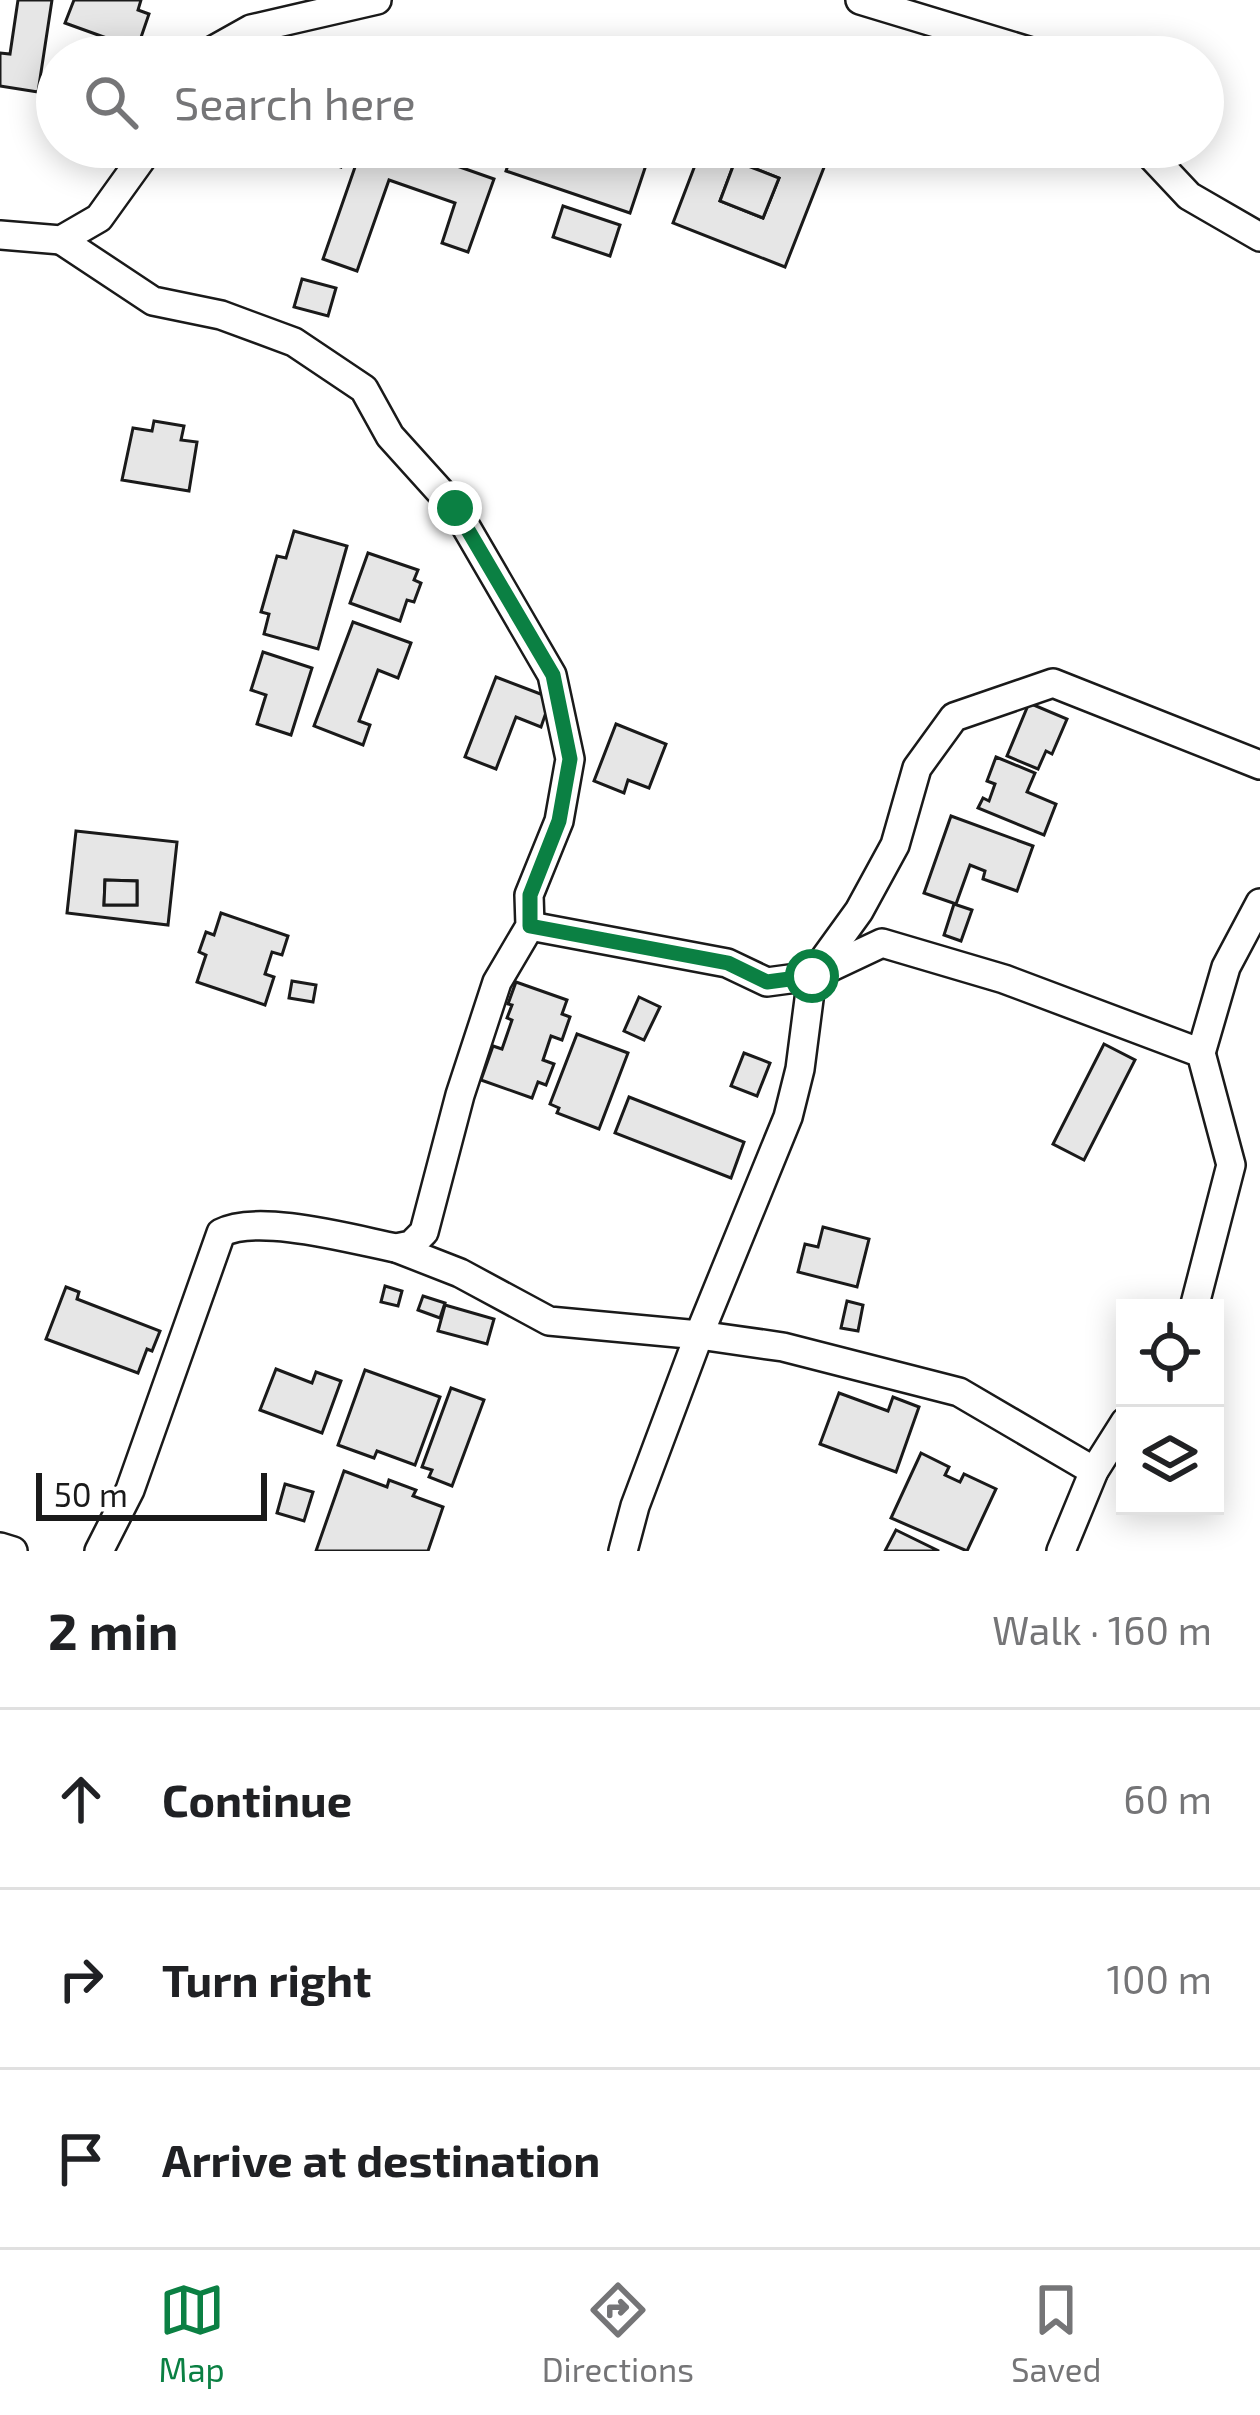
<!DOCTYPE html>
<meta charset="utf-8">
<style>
:root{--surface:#fff;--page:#f2f2f2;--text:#202124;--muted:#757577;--line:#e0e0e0;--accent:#0b8043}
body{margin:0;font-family:"Exo 2",sans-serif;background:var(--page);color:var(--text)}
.controls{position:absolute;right:36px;bottom:36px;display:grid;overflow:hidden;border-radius:0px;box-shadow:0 6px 30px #0003}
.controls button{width:108px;height:108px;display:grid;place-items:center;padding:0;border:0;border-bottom:3px solid var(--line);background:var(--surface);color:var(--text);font:60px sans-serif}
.scale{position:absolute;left:36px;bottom:30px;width:231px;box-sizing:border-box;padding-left:12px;border:6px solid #1a1a1a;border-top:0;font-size:33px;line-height:42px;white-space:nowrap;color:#1a1a1a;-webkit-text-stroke:9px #fff;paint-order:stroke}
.stop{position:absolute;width:36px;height:36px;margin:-27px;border:9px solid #0b8043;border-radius:50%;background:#fff}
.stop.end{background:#0b8043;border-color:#fff;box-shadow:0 3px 12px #0008}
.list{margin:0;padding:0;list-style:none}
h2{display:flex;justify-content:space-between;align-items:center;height:156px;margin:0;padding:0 48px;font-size:51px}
h2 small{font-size:39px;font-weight:400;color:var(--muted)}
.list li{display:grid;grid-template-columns:78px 1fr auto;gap:36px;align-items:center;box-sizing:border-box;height:180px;padding:0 48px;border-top:3px solid var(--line)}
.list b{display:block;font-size:45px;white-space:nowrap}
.list em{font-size:39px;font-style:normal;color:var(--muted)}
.icon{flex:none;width:66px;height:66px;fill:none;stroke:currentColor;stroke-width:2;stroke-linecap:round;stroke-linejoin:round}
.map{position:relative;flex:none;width:1260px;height:1551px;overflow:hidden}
.search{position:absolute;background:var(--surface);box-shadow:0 6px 30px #0003;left:36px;right:36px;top:36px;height:132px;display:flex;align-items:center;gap:30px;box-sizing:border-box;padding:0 42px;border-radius:66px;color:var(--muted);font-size:45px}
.sheet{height:696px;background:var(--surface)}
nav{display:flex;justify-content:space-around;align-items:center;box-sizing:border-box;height:168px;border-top:3px solid var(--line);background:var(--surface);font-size:33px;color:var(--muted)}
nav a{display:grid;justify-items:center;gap:6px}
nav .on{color:var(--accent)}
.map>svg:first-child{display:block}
</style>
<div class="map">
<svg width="1260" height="1551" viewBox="0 0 1260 1551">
<rect width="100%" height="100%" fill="#fff"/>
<!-- building -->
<g fill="#e6e6e6" stroke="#1a1a1a" stroke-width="3" fill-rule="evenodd">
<path d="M18,0H52L38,92L0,86V53L10,54Z"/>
<path d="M74,0H141L138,10L149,14L137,49L65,23Z"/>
<path d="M310,147H349L341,167L309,156Z"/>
<path d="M362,147H403L494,179L468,252L442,243L455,203L389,180L357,271L323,259Z"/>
<path d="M514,147H562L607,164L613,147H652L630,213L506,171Z"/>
<path d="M702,147H817L830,152L785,267L673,223ZM735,161L779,178L763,218L720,201Z"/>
<path d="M735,161L779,178L763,218L720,201Z"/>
<path d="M563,206L620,225L610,256L553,237Z"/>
<path d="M302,279L336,288L328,316L294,307Z"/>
<path d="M154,421L184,426L181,440L197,442L189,491L122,480L133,428L152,431Z"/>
<path d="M294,531L347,546L318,649L264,634L269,614L261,612L277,556L286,558Z"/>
<path d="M368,553L418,570L414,580L421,583L414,602L407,600L400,621L350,603Z"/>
<path d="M353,622L411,643L398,678L378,670L359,721L370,725L363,745L314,726Z"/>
<path d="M263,652L312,668L291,735L257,724L266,695L251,690Z"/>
<path d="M496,677L551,698L541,727L516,717L496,769L465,757Z"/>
<path d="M1029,703L1067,719L1052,754L1046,751L1038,769L1007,756Z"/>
<path d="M616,724L666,744L649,788L628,780L624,793L594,781Z"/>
<path d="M996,757L1035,773L1027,792L1056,804L1044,835L978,808L983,798L989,801L995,784L987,781Z"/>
<path d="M951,816L1033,846L1017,891L983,879L985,871L970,865L956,904L924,893Z"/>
<path d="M76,831L177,842L168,925L67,913ZM105,880L137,881V905H104Z"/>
<path d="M105,880L137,881V905H104Z"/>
<path d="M954,904L972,910L961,941L944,935Z"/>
<path d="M221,913L288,936L282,955L272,952L265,974L274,977L265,1005L197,982L206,955L199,952L206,932L214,935Z"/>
<path d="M292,981L316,985L313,1002L289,998Z"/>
<path d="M516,982L567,1000L562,1014L570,1017L562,1040L551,1036L543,1060L554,1064L546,1085L538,1082L532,1098L481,1080L493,1046L502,1049L512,1020L507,1018L512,1005L508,1004Z"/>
<path d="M639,997L660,1007L644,1040L624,1031Z"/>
<path d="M577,1034L628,1053L599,1129L557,1113L559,1108L550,1104Z"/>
<path d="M1104,1044L1135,1060L1084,1160L1053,1144Z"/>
<path d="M744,1053L770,1063L757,1096L731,1086Z"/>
<path d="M629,1097L744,1142L731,1178L615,1133Z"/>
<path d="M823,1227L869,1239L857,1287L798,1272L805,1244L818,1247Z"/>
<path d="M385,1286L402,1291L398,1306L381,1302Z"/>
<path d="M66,1287L79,1292L77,1299L160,1331L152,1351L147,1349L138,1373L46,1339Z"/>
<path d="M423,1296L445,1303L440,1318L418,1310Z"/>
<path d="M847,1301L863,1305L858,1331L841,1328Z"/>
<path d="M445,1305L494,1319L487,1344L438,1331Z"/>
<path d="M276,1369L312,1383L316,1372L341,1381L322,1433L260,1410Z"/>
<path d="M365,1370L440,1397L415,1465L377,1451L374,1458L338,1445Z"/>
<path d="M451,1388L484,1400L452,1486L429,1477L432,1470L422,1467Z"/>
<path d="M839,1393L888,1411L893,1397L919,1407L896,1472L820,1444Z"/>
<path d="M921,1453L949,1467L945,1475L960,1482L964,1474L996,1489L967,1551L891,1518Z"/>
<path d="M344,1471L387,1487L389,1480L416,1490L413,1496L443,1507L428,1551H316Z"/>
<path d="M285,1484L313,1492L304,1521L277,1513Z"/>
<path d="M896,1530L939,1551H885Z"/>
</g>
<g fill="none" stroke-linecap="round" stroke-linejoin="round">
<defs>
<g id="minor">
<path d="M860,0L1048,57"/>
<path d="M201,57L251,29L377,0"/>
<path d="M1143,147L1189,196L1260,237"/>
<path d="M0,235L61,240L99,218L150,147"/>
<path d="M61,240L153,301L221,315L294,342L364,389L390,436L455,508L552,675L570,759L559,821L529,895L530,926L497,982L460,1095L424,1232L411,1245L396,1248C355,1240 258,1213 221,1233L130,1490L99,1551"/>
<path d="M530,926L727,963L767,982L812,976L882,943L1004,979L1201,1053L1231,1165L1194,1308"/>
<path d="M1201,1053L1226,967L1260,903"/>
<path d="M396,1248L460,1273L549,1321L699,1335L783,1347L959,1392L1094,1471"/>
<path d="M0,1547L13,1551"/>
<path d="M623,1551L635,1506L699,1335L788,1117L800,1069L812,976L859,911L895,845L917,768L954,717L1053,683L1260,765"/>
<path d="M1061,1551L1094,1471L1125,1422"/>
</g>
</defs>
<!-- minor casing -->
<use href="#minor" stroke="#1a1a1a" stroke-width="32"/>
<!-- minor -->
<use href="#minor" stroke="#fff" stroke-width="27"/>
</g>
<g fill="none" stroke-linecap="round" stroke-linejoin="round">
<!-- route -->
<path stroke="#0b8043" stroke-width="15" d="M455,508L553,675L570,759L559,821L530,895V926L728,963L767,982L812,976"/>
</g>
</svg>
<div class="controls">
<button><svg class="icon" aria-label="locate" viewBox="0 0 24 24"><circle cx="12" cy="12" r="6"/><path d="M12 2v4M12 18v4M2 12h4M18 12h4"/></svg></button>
<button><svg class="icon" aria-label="layers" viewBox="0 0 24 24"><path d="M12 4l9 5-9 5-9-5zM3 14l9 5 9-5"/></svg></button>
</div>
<div class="scale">50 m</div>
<div class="stop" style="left:812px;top:976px"></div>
<div class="stop end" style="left:455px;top:508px"></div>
<div class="search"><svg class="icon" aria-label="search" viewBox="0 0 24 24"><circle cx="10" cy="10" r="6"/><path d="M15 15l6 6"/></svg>Search here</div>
</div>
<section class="sheet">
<h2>2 min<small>Walk · 160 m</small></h2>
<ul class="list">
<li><svg class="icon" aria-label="ahead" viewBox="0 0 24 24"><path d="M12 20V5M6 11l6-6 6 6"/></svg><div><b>Continue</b></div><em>60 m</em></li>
<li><svg class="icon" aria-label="right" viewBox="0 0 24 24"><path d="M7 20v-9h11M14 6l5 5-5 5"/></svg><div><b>Turn right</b></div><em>100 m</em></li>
<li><svg class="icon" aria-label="arrive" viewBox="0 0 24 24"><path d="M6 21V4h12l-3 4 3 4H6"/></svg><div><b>Arrive at destination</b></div></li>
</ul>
</section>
<nav>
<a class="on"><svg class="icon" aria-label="map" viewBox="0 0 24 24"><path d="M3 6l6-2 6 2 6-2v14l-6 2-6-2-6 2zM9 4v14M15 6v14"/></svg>Map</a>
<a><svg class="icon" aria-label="directions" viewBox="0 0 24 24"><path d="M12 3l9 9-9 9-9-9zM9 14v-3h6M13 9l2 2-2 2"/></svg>Directions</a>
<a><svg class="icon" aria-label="saved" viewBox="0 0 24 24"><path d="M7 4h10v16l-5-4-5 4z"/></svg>Saved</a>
</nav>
